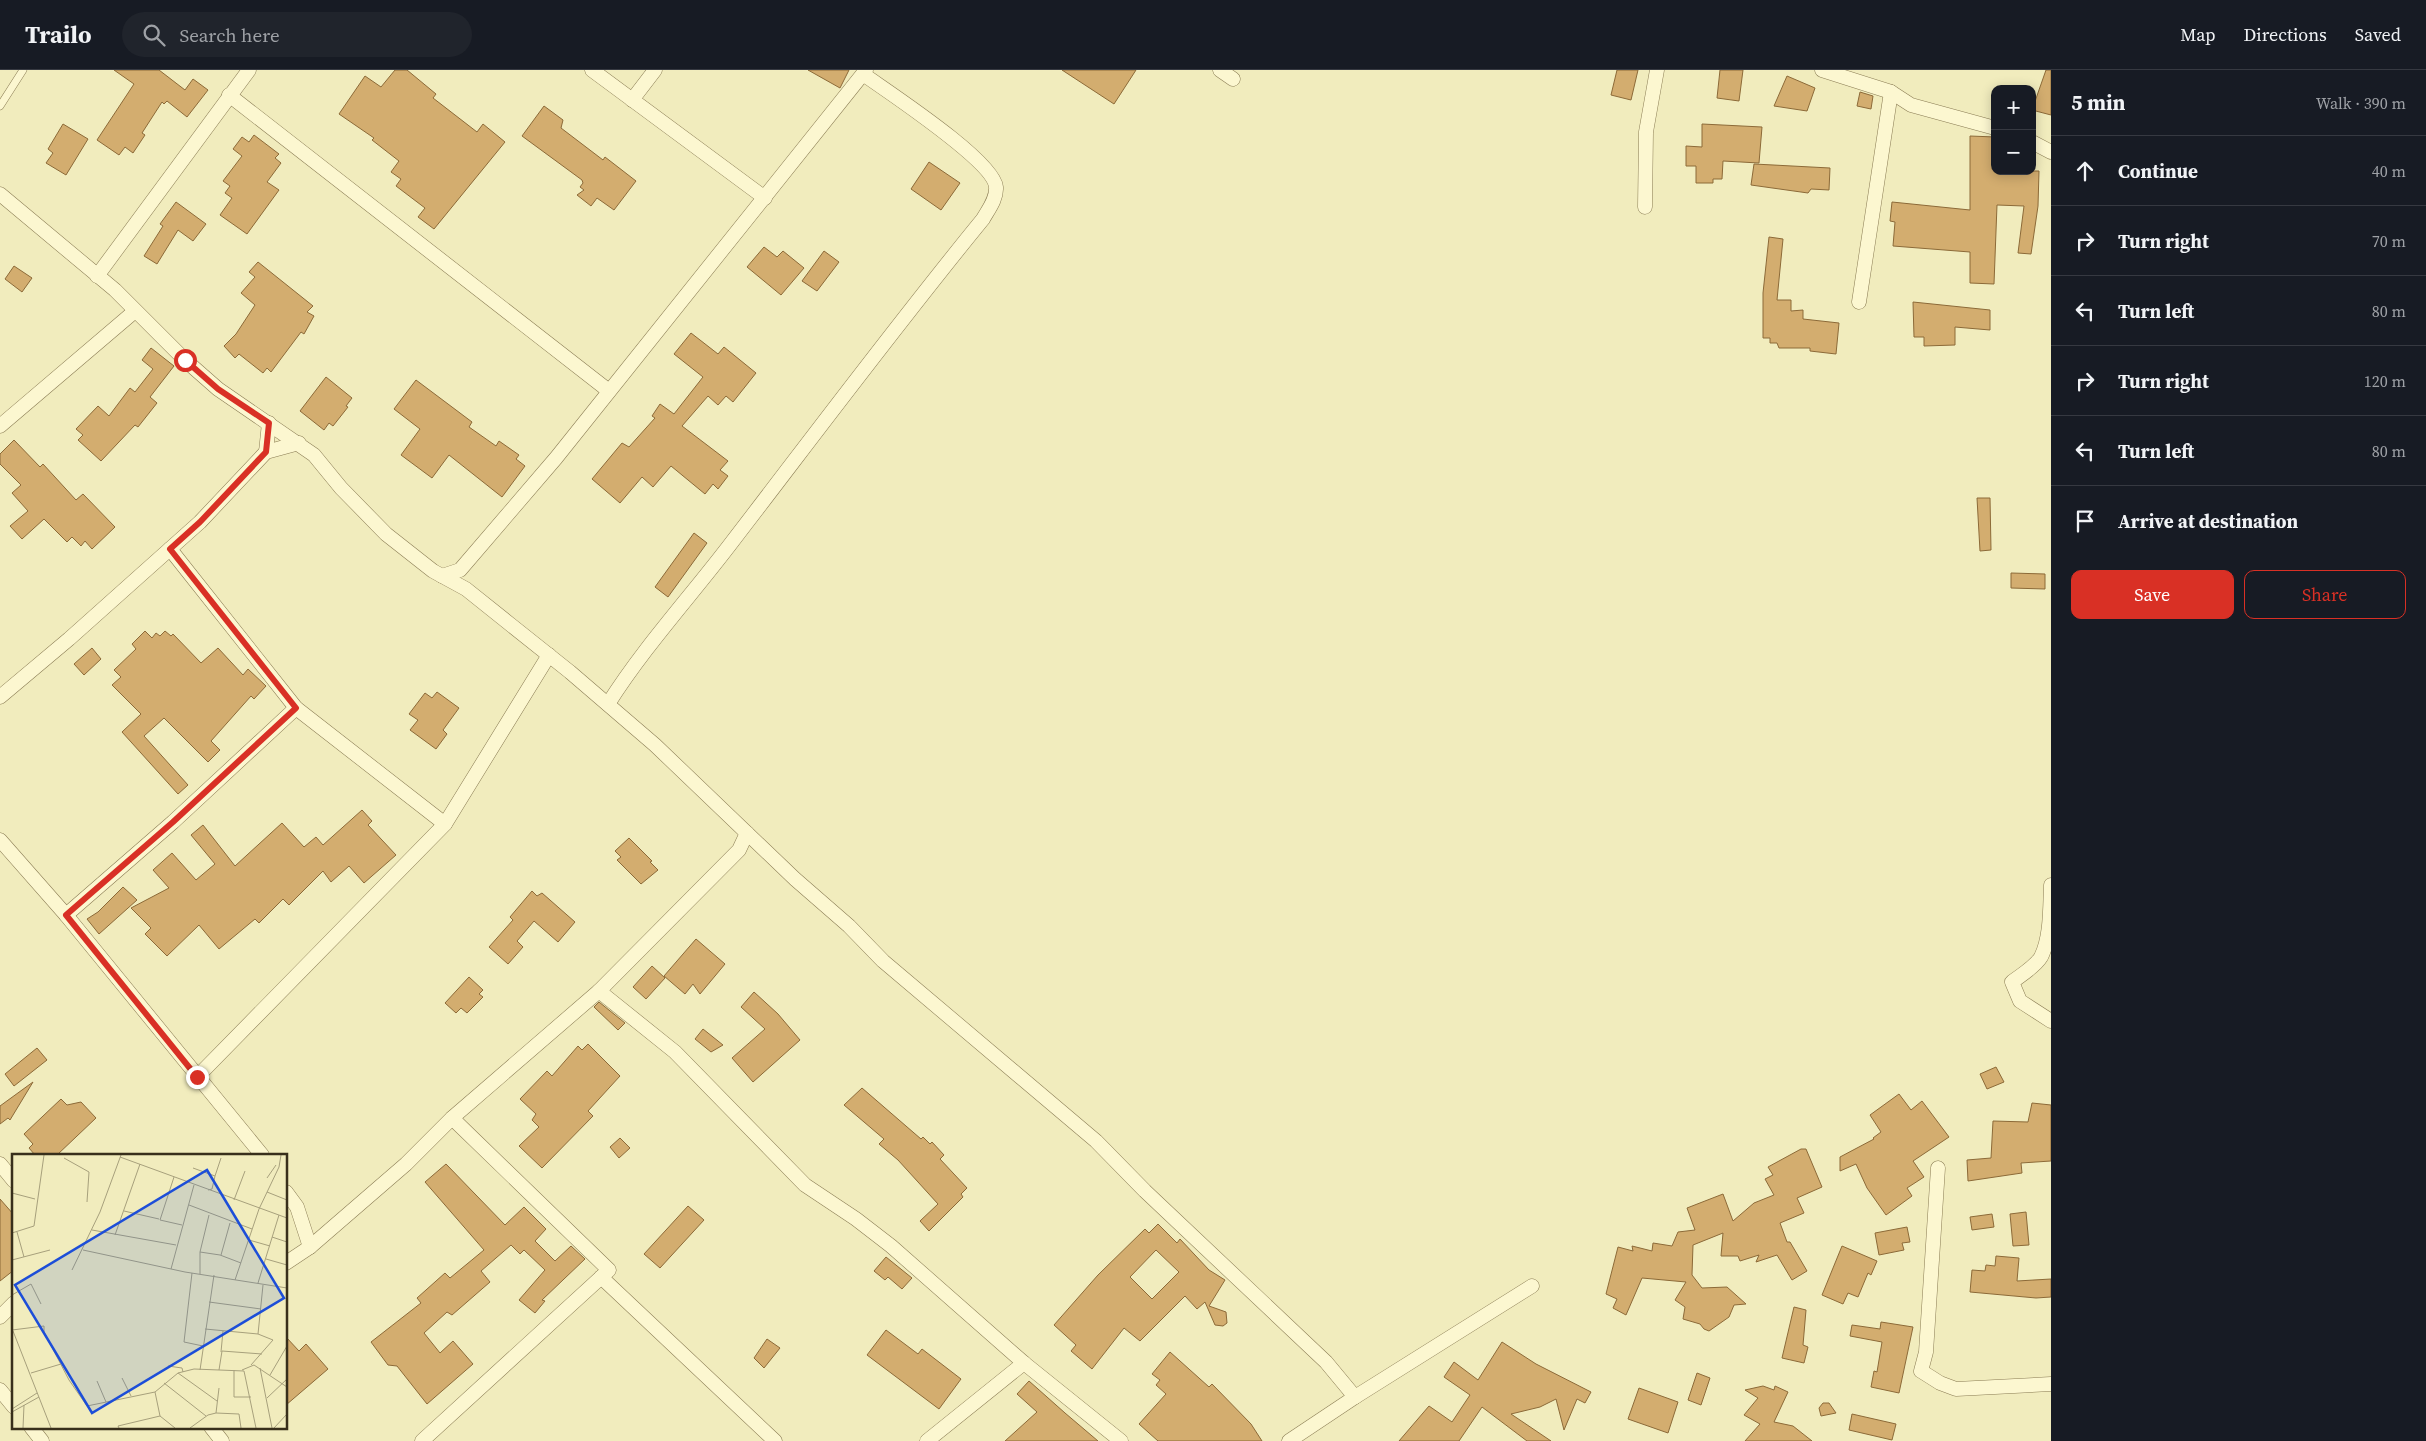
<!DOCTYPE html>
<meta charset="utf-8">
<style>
:root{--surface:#171b24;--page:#20242c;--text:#f1f3f6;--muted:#9ea1a6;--line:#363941;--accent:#d93025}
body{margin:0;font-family:"Source Serif 4",serif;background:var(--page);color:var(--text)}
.controls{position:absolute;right:15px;top:15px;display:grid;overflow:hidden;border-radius:10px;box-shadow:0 2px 12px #0003}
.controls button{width:45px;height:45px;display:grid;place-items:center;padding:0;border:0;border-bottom:1px solid var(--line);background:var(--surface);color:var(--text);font:25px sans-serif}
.stop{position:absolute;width:15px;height:15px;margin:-11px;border:4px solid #d93025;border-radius:50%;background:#fff}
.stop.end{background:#d93025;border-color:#fff;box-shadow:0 1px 5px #0008}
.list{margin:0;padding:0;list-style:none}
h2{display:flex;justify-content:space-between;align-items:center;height:65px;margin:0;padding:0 20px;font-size:21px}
h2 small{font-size:16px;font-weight:400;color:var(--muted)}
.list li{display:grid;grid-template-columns:32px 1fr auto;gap:15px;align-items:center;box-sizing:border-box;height:70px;padding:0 20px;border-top:1px solid var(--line)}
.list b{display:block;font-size:19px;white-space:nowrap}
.list em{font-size:16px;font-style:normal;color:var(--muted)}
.actions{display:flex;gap:10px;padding:15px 20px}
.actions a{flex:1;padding:11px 0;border:1px solid var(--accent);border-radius:10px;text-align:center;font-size:18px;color:var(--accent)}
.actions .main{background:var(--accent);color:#fff}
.icon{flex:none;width:28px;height:28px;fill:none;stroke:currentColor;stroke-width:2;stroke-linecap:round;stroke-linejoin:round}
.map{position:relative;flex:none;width:2051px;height:1371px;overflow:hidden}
header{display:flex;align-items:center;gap:30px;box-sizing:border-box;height:70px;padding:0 25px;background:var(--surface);border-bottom:1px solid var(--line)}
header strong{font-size:24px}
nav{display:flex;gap:28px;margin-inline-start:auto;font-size:18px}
.search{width:350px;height:45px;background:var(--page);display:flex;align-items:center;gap:12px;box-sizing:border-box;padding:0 18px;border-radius:28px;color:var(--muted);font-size:19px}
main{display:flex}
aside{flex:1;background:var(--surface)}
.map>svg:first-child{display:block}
</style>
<header>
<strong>Trailo</strong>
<div class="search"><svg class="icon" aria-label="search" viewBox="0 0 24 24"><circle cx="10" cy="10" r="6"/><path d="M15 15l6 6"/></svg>Search here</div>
<nav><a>Map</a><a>Directions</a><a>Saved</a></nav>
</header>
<main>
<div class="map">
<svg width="2051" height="1371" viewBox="0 0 2051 1371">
<rect width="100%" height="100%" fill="#f1ecbd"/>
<!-- building -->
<g fill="#d3ad6f" stroke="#8c6a38" fill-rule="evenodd">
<path d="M114,0H159L185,20L193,9L208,20L187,47L167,31L164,34L162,32L142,63L145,65L133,83L125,77L119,85L97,70L134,14Z"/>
<path d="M395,0H407L436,24L433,28L477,62L483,54L505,72L434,159L418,147L425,138L396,116L401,109L391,102L399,91L372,70L374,68L339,44L365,6L381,17Z"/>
<path d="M808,0H849L840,18Z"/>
<path d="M1062,0H1136L1114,34Z"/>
<path d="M1617,0H1638L1631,30L1611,25Z"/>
<path d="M1720,0H1743L1739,31L1717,28Z"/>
<path d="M2046,0H2051V45L2032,40Z"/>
<path d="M1787,6L1815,18L1807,41L1774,36Z"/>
<path d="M1860,22L1873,26L1871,39L1857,36Z"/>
<path d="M544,36L563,50L561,58L603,90L605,87L636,111L614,140L597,128L591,136L577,125L584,120L580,117L583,113L582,110L522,66Z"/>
<path d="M63,54L88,69L66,105L46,93L53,83L48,79Z"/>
<path d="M1702,54L1762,57L1759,93L1723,91L1722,109H1713V113H1696V96H1686V76L1702,77Z"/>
<path d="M254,65L279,84L275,88L281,93L267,112L279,120L247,164L220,145L232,128L225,123L230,116L223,111L242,86L233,79L242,67L249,72Z"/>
<path d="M1970,66L1995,67V101H2039L2038,136L2031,184L2018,183L2024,136L1997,135L1994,214L1970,213V182L1893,176L1895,152L1890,151L1892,132L1970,140Z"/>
<path d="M929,92L960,113L941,140L911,119Z"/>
<path d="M1754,94L1830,98L1829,120L1811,119L1808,123L1751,115Z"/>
<path d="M176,132L206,154L193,171L178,160L157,194L144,186L163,156L160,154Z"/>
<path d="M1769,167L1783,169L1777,230H1791V241L1803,240V249L1839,253L1836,284L1810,281V278H1779L1777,273H1770V268H1763V223Z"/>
<path d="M764,177L777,187L783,181L804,198L781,225L747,197Z"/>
<path d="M824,181L839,192L817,221L802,211Z"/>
<path d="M258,192L313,236L307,242L314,246L304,264L301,262L271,302L267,298L263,303L239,284L235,288L224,276L236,264L255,235L241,223L255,207L249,202Z"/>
<path d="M14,196L32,208L22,222L5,209Z"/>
<path d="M1913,232L1990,240V260L1955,257V275L1924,276V267H1914Z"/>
<path d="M691,263L718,284L724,277L756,303L733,332L726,326L718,335L708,326L682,356L728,391L720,400L728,406L718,419L713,414L705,424L671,396L653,417L642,407L620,433L592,409L622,373L629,377L655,348L652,346L660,334L674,344L703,307L674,284Z"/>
<path d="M151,278L174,296L150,327L157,333L138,357L135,355L101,391L78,370L83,365L76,359L98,336L109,346L130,318L135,322L153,299L142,290Z"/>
<path d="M326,307L352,328L346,336L348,337L333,356L329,353L324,360L300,341Z"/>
<path d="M416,310L472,352L469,357L496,376L499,371L519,385L516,389L525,396L502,427L449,385L432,408L401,385L420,359L394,339Z"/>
<path d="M14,370L40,397L43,394L76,430L83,424L115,457L92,479L85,471L81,476L72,467L67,472L44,449L22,469L10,456L28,441L12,423L21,415L0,394V384Z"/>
<path d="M1977,428H1990L1991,480L1980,481Z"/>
<path d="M694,463L707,473L668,527L655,517Z"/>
<path d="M2011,503L2045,504V519L2011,518Z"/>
<path d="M145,561L152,568L156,563L160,566L165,561L171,566L173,564L201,593L218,578L243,605L248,599L266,616L254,629L251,626L211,671L220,680L208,692L164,648L144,666L188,715L178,724L122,662L141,644L112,615L121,607L114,600L136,579L132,574Z"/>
<path d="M92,578L101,589L84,605L74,594Z"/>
<path d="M437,622L459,638L443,660L447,664L436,679L410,660L418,650L409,644L425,623L432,628Z"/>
<path d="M362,740L372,751L368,755L396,785L364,813L349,796L331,812L323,801L289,835L283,829L259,853L255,849L219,879L199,855L167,886L145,864L151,858L131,838L169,818L153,800L172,783L196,810L215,794L191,765L203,755L235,796L282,753L304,777L316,767L323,775Z"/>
<path d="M629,768L652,791L650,792L658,800L641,814L617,790L621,787L615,781Z"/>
<path d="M123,817L137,830L99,864L87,849L98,842Z"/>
<path d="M532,821L537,826L542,823L575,852L558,872L534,851L517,871L523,877L508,894L489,877L513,850L510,847Z"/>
<path d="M696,869L725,894L700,924L693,914L685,924L664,906Z"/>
<path d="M652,896L665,908L646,929L633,917Z"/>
<path d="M469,907L483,920L479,924L483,927L467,943L461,938L456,943L445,933Z"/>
<path d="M754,922L778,944L800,970L753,1012L732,988L765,959L741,937Z"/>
<path d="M599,932L625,953L618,960L594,937Z"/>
<path d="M703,959L723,975L711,982L695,969Z"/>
<path d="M588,974L620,1006L588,1041L593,1046L542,1098L519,1076L539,1057L532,1050L536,1044L520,1029L547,1001L552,1006L578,976L582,980Z"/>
<path d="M37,978L47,990L14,1016L5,1004Z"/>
<path d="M1996,997L2004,1012L1987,1019L1980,1004Z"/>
<path d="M33,1012L10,1050L8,1048L0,1054V1036Z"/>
<path d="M862,1018L921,1069L923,1067L930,1074L932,1072L944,1085L940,1089L967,1118L961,1124L963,1127L929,1161L920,1151L938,1134L898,1090L879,1074L884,1069L844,1035Z"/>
<path d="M1899,1024L1911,1040L1922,1031L1949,1067L1913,1091L1924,1107L1907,1118L1912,1126L1886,1145L1867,1118L1856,1094L1840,1101V1087L1874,1069L1873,1068L1881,1062L1870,1045Z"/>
<path d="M61,1029L67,1035L81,1032L96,1048L57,1085H35L29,1078L33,1074L24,1064Z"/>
<path d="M2032,1033L2051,1035V1091L2021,1093L2022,1103L1968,1111L1967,1090L1991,1088L1993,1051L2028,1052Z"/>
<path d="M620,1068L630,1078L619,1088L610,1077Z"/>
<path d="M1801,1079H1806L1822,1117L1797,1128L1804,1143L1780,1153L1787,1172H1790L1807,1201L1792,1210L1777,1185L1756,1192L1759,1185L1740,1191L1738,1186H1721L1723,1163L1693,1175L1692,1205L1702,1218L1727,1217L1746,1234L1734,1235L1729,1247L1709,1261L1704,1259L1700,1254L1683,1249L1685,1237L1675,1230L1686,1212L1642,1208L1626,1245L1613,1238L1617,1229L1606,1224L1618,1177L1633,1181L1632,1176L1652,1181L1653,1173L1672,1176L1678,1162L1695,1160L1687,1138L1723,1124L1733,1151L1754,1133L1774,1125L1765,1109L1773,1105L1768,1097Z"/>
<path d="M446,1094L505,1155L524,1137L546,1159L535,1171L555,1191L571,1176L585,1189L542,1230L545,1231L535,1243L519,1230L545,1200L524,1180L520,1184L511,1175L481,1201L490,1212L452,1245L447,1242L424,1263L440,1283L453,1271L473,1294L427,1334L397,1296L388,1295L371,1272L421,1233L417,1228L445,1203L450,1208L484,1180L425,1112Z"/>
<path d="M0,1129L14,1145V1200L0,1211Z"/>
<path d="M688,1136L704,1150L660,1198L644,1184Z"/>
<path d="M2026,1142L2029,1175L2013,1176L2010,1144Z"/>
<path d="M1992,1144L1994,1157L1972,1160L1970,1147Z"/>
<path d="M1158,1154L1177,1173L1180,1169L1209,1200L1225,1210L1209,1236L1226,1242L1227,1253L1223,1256L1215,1255L1205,1232L1197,1239L1185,1226L1140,1271L1124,1258L1092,1299L1071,1281L1076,1275L1054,1255L1098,1205L1145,1159L1149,1163ZM1156,1180L1179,1202L1152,1229L1130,1207Z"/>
<path d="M1907,1157L1910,1172L1902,1173L1904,1180L1879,1185L1875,1163Z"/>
<path d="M1842,1176L1877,1191L1871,1205L1868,1203L1858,1227L1848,1223L1843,1234L1822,1225Z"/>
<path d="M1996,1186L2019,1188L2017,1211L2051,1209V1227L2036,1228L1970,1222L1972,1200L1985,1201L1986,1195L1995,1196Z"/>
<path d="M886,1187L912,1208L902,1219L888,1207L885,1210L874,1201Z"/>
<path d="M1794,1237L1806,1240L1803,1275L1808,1277L1804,1293L1782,1288Z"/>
<path d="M1881,1252L1913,1257L1899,1323L1871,1317L1874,1301L1877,1302L1882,1272L1850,1266L1852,1255L1880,1259Z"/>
<path d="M886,1260L918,1284L922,1279L961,1309L939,1339L867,1285Z"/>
<path d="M286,1267L299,1281L306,1274L328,1299L286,1335Z"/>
<path d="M767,1269L780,1278L764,1298L754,1288Z"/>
<path d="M1502,1272L1536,1294L1591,1322L1585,1333L1577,1329L1564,1360L1556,1329L1540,1337L1511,1344L1551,1371H1527L1482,1337L1459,1371H1399L1429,1336L1452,1352L1470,1325L1444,1307L1454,1292L1478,1310Z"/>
<path d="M1170,1282L1209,1317L1212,1314L1251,1354L1262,1371H1158L1139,1354L1166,1324L1156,1315L1160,1310L1152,1304Z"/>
<path d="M1697,1303L1710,1308L1701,1335L1688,1330Z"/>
<path d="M1029,1311L1065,1343L1098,1371H1005L1037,1342L1017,1324Z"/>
<path d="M1763,1316L1774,1320L1775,1316L1788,1322L1774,1352L1793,1356L1812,1371H1745L1760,1354L1744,1345L1758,1328L1745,1320Z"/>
<path d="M1639,1318L1678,1332L1668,1363L1628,1349Z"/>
<path d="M1823,1333H1829L1836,1343L1821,1346L1819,1338Z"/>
<path d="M1852,1344L1896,1354L1892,1370L1849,1360Z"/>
</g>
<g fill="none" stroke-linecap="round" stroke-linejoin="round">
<defs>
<path id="service" d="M0,36L23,0"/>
<g id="minor">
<path d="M592,0L765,128"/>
<path d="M1220,0L1233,9"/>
<path d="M1822,0L1891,22L1911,35L1995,58"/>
<path d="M229,25L609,321"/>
<path d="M632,30L655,0"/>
<path d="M2032,72L2051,82"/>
<path d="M0,124L115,220L185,290L218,319L314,385L341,418L386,464L433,501L466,519L511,555L570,602L655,675L795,809L849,856L883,891L1096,1071L1145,1121L1326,1292L1355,1327"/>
<path d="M1645,137L1646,62L1657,0"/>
<path d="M97,206L249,0"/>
<path d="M1859,232L1891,22"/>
<path d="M0,356L135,241"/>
<path d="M266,382L269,353"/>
<path d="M170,479L296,638L445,754"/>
<path d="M442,506L460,500L556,388L866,0"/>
<path d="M0,627L69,569L200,452L266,382L299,373"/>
<path d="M608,634C644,577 691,526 732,472C815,364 897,254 983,149C988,140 997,129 996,117C994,91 888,22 863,4"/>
<path d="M0,770L66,845L262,1085"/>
<path d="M2051,815C2050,838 2051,867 2041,887C2035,897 2021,905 2012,912L2020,931L2051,951"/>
<path d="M66,845L173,752L296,638"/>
<path d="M599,921L675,982L805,1115L856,1149L891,1176L1024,1293L1121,1371"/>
<path d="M197,1007L445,754L549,585"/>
<path d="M0,1094L14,1111"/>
<path d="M1938,1098L1926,1282L1921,1301L1940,1313L1956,1319L2051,1314"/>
<path d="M286,1122L297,1137L310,1177"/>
<path d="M286,1193L310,1177L406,1094L452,1048L599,921L739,780L747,763"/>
<path d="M601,1207L775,1371"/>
<path d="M0,1247L14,1233"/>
<path d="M0,1320L14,1337"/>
<path d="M31,1357L42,1371"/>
<path d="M211,1357L222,1371"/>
<path d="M422,1371L609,1200L452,1048"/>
<path d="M927,1371L1024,1293"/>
<path d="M1289,1371L1355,1327L1532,1216"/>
</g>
</defs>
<!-- service casing -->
<use href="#service" stroke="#8a7c54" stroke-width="8"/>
<!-- minor casing -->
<use href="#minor" stroke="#8a7c54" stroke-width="15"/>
<!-- service -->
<use href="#service" stroke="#fcf7d0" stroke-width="7"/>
<!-- minor -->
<use href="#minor" stroke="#fcf7d0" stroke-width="14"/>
</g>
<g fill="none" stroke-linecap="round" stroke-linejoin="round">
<!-- route -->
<path stroke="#d93025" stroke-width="6" d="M185,290L218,319L269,353L266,382L200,452L170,479L296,638L173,752L66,845L197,1007"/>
</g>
<!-- overview -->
<g transform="translate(12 1084)">
<rect width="275" height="275" fill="#f1ecbd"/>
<path fill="none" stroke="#a7a07c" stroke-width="1" d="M108,3L275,64M52,4L77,18L75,48M181,14L203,22L200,35L196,36M203,22L209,4M162,23L148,66L170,71M255,24L264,11M255,38L275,46M0,39L23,45M222,46L233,17M177,51L240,75M112,57L147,65M80,76L164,91M5,78L12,103M0,79L22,72L32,1M103,81L128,10M260,83L275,88M237,86L258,92M71,96L173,118L275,134M188,98L208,101L229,109M209,101L218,69M254,105L275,111M0,106L38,96M159,115L182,31M60,116L88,58L109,1M180,119L172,188L191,192M188,120V98L197,61M223,126L247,55L267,13L269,1M246,129L267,61M0,141L19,130L29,150M197,148L249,155M193,175L246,180M0,176L32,172V178L57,226L75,252L143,238L166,219L182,215L232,217L244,274M1,177L39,274M209,198L211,177M239,211L261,186L246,180L251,131M156,212L170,214L171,218M248,214L260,274M188,216L202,121M207,216L210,197L250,200M222,216V243H239M230,216L242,211L275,233M19,219L49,210M166,219L205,247M258,221L275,192M110,224L119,242M85,227L94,248M152,229L194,262M143,238L148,262L163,274M255,244L275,225M0,255L25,239M0,258L27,243M204,259L207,234M11,274L12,251M107,274L106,272L148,262M178,274L196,261L204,259L227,260L229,274M262,274L275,260"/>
<path fill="#1d4ed8" fill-opacity="0.15" stroke="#1d4ed8" stroke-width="2.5" d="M195,16L272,144L80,259L3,131Z"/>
<rect width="275" height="275" fill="none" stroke="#382f1b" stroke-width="2.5"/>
</g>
</svg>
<div class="controls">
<button>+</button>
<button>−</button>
</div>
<div class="stop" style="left:185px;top:290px"></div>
<div class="stop end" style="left:197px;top:1007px"></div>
</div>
<aside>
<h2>5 min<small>Walk · 390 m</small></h2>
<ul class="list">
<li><svg class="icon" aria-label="ahead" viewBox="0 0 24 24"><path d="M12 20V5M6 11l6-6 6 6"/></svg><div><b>Continue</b></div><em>40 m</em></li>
<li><svg class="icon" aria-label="right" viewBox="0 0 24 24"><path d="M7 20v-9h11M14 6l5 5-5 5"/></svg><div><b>Turn right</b></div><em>70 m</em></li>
<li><svg class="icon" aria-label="left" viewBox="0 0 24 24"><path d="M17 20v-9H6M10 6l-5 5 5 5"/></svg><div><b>Turn left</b></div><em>80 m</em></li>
<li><svg class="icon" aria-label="right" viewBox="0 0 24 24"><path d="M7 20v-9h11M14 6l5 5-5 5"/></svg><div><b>Turn right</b></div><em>120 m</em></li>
<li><svg class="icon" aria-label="left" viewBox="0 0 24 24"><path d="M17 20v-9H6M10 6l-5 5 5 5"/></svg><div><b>Turn left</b></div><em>80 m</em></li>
<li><svg class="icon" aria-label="arrive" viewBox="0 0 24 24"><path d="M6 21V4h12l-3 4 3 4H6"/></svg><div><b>Arrive at destination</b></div></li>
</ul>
<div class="actions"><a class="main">Save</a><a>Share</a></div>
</aside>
</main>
